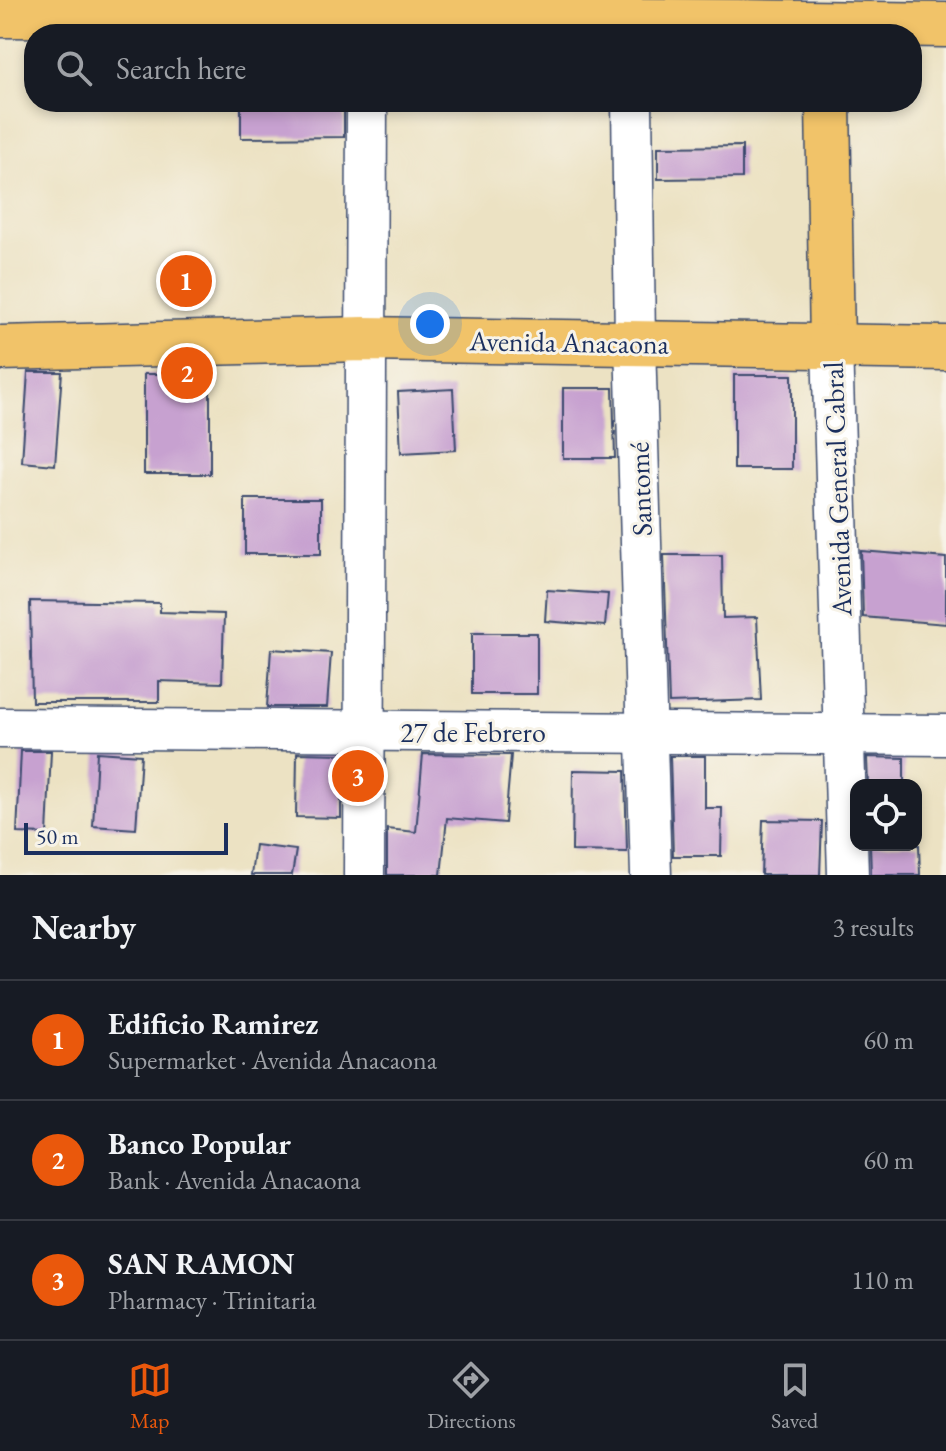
<!DOCTYPE html>
<meta charset="utf-8">
<style>
:root{--surface:#171b24;--page:#242831;--text:#f1f3f6;--muted:#9ea1a6;--line:#363941;--accent:#ea580c}
body{margin:0;font-family:"EB Garamond",serif;background:var(--page);color:var(--text)}
.controls{position:absolute;right:24px;bottom:24px;display:grid;overflow:hidden;border-radius:16px;box-shadow:0 4px 12px #0003}
.controls button{width:72px;height:72px;display:grid;place-items:center;padding:0;border:0;border-bottom:2px solid var(--line);background:var(--surface);color:var(--text);font:40px sans-serif}
.scale{position:absolute;left:24px;bottom:20px;width:204px;box-sizing:border-box;padding-left:8px;border:4px solid #1b2f5e;border-top:0;font-size:22px;line-height:28px;white-space:nowrap;color:#1b2f5e;-webkit-text-stroke:6px #f7f3e8;paint-order:stroke}
.you{position:absolute;left:430px;top:324px;width:28px;height:28px;margin:-20px;border:6px solid #fff;border-radius:50%;background:#1a73e8;box-shadow:0 0 0 12px #1a73e833}
.badge{display:grid;place-items:center;width:52px;height:52px;border-radius:50%;background:var(--accent);color:#fff;font-size:26px;font-weight:700}
.pin{position:absolute;translate:-50% -50%;border:4px solid #fff;box-shadow:0 2px 8px #0006}
.list{margin:0;padding:0;list-style:none}
h2{display:flex;justify-content:space-between;align-items:center;height:104px;margin:0;padding:0 32px;font-size:34px}
h2 small{font-size:26px;font-weight:400;color:var(--muted)}
.list li{display:grid;grid-template-columns:52px 1fr auto;gap:24px;align-items:center;box-sizing:border-box;height:120px;padding:0 32px;border-top:2px solid var(--line)}
.list b{display:block;font-size:30px;white-space:nowrap}
.list p{margin:0;font-size:26px;white-space:nowrap;color:var(--muted)}
.list em{font-size:26px;font-style:normal;color:var(--muted)}
.icon{flex:none;width:44px;height:44px;fill:none;stroke:currentColor;stroke-width:2;stroke-linecap:round;stroke-linejoin:round}
.map{position:relative;flex:none;width:946px;height:875px;overflow:hidden}
.search{position:absolute;background:var(--surface);box-shadow:0 4px 12px #0003;left:24px;right:24px;top:24px;height:88px;display:flex;align-items:center;gap:20px;box-sizing:border-box;padding:0 28px;border-radius:32px;color:var(--muted);font-size:30px}
.sheet{height:464px;background:var(--surface)}
nav{display:flex;justify-content:space-around;align-items:center;box-sizing:border-box;height:112px;border-top:2px solid var(--line);background:var(--surface);font-size:22px;color:var(--muted)}
nav a{display:grid;justify-items:center;gap:4px}
nav .on{color:var(--accent)}
.map>svg:first-child{display:block}
</style>
<div class="map">
<svg width="946" height="875" viewBox="0 0 946 875">
<rect width="100%" height="100%" fill="#f7f3e8"/>
<filter id="ink" filterUnits="userSpaceOnUse"><feTurbulence type="fractalNoise" baseFrequency=".0125" numOctaves="2"/><feDisplacementMap in="SourceGraphic" scale="16" xChannelSelector="R" yChannelSelector="G"/><feConvolveMatrix kernelMatrix="1 2 1 2 8 2 1 2 1" color-interpolation-filters="sRGB"/></filter>
<filter id="wash" filterUnits="userSpaceOnUse"><feTurbulence type="fractalNoise" baseFrequency=".006" numOctaves="4" result="noise"/><feDisplacementMap in="SourceGraphic" scale="32" xChannelSelector="R" yChannelSelector="G"/><feGaussianBlur stdDeviation="1.8" result="paint"/><feColorMatrix in="noise" values="0 0 0 0 0 0 0 0 0 0 0 0 0 0 0 0 0 1.4 0 .05"/><feComposite in="paint" operator="in"/></filter>
<g filter="url(#wash)">
<rect width="100%" height="100%" fill="#ece2c3"/>
<g id="blocks">
<!-- building -->
<g fill="#c7a1d0">
<path d="M241,103H344V137L241,138Z"/>
<path d="M742,146V178L658,179V147Z"/>
<path d="M28,372H62L55,465L22,462Z"/>
<rect x="144" y="374" width="66" height="100"/>
<rect x="734" y="375" width="58" height="94"/>
<path d="M563,388H613L615,458H563Z"/>
<path d="M453,389L456,450L401,453L398,392Z"/>
<rect x="245" y="499" width="76" height="55"/>
<path d="M861,551L946,558V624L863,617Z"/>
<path d="M664,555H722L723,618L757,617L761,700L669,703Z"/>
<path d="M547,590L608,594L605,626L545,621Z"/>
<path d="M30,601L160,603V612L224,614L222,683L159,681V702H32Z"/>
<rect x="472" y="633" width="65" height="61"/>
<path d="M271,649L331,653L327,707H267Z"/>
<path d="M21,751H51L47,834L17,833Z"/>
<path d="M97,752L141,755L136,829L93,826Z"/>
<path d="M297,753L341,754V818L296,817Z"/>
<path d="M423,754L511,755L505,823L447,818L441,875H387V829L416,832Z"/>
<path d="M670,756H705V808H722L721,856H673Z"/>
<path d="M867,757L904,758V785H868Z"/>
<path d="M573,770L625,771L627,852L572,851Z"/>
<path d="M763,820L822,821L820,875H761Z"/>
<path d="M255,845L296,850L292,875H251Z"/>
<path d="M870,845H919L920,875H871Z"/>
</g>
</g>
</g>
<g filter="url(#ink)">
<use href="#blocks" fill-opacity="0" stroke="#3a4a6d" stroke-width="2"/>
<g fill="none" stroke-linecap="round" stroke-linejoin="round">
<defs>
<g id="minor">
<path d="M632,102L635,343L651,875"/>
<path d="M832,346L848,875"/>
<path d="M0,728L946,735"/>
<path d="M364,875L367,102"/>
</g>
<g id="major">
<path d="M0,15L368,17L946,25"/>
<path d="M828,102L832,346"/>
<path d="M0,348L364,339L946,348"/>
</g>
</defs>
<!-- minor casing -->
<use href="#minor" stroke="#3a4a6d" stroke-width="43"/>
<!-- major casing -->
<use href="#major" stroke="#3a4a6d" stroke-width="47"/>
<!-- minor -->
<use href="#minor" stroke="#fff" stroke-width="40"/>
<!-- major -->
<use href="#major" stroke="#f1c369" stroke-width="44"/>
</g>
</g>
<g text-anchor="middle" dominant-baseline="central" stroke-width="6" stroke-linejoin="round" paint-order="stroke">
<!-- street labels -->
<g font-size="28" fill="#1b2f5e" stroke="#f7f3e8">
<text transform="translate(569 342) rotate(1)">Avenida Anacaona</text>
<text transform="translate(640 489) rotate(-92)">Santomé</text>
<text transform="translate(837 489) rotate(-92)">Avenida General Cabral</text>
<text x="473" y="732">27 de Febrero</text>
</g>
</g>
</svg>
<div class="controls">
<button><svg class="icon" aria-label="locate" viewBox="0 0 24 24"><circle cx="12" cy="12" r="6"/><path d="M12 2v4M12 18v4M2 12h4M18 12h4"/></svg></button>
</div>
<div class="scale">50 m</div>
<div class="you"></div>
<div class="pin badge" style="left:186px;top:281px">1</div>
<div class="pin badge" style="left:187px;top:373px">2</div>
<div class="pin badge" style="left:358px;top:776px">3</div>
<div class="search"><svg class="icon" aria-label="search" viewBox="0 0 24 24"><circle cx="10" cy="10" r="6"/><path d="M15 15l6 6"/></svg>Search here</div>
</div>
<section class="sheet">
<h2>Nearby<small>3 results</small></h2>
<ul class="list">
<li><span class="badge">1</span><div><b>Edificio Ramirez</b><p>Supermarket · Avenida Anacaona</p></div><em>60 m</em></li>
<li><span class="badge">2</span><div><b>Banco Popular</b><p>Bank · Avenida Anacaona</p></div><em>60 m</em></li>
<li><span class="badge">3</span><div><b>SAN RAMON</b><p>Pharmacy · Trinitaria</p></div><em>110 m</em></li>
</ul>
</section>
<nav>
<a class="on"><svg class="icon" aria-label="map" viewBox="0 0 24 24"><path d="M3 6l6-2 6 2 6-2v14l-6 2-6-2-6 2zM9 4v14M15 6v14"/></svg>Map</a>
<a><svg class="icon" aria-label="directions" viewBox="0 0 24 24"><path d="M12 3l9 9-9 9-9-9zM9 14v-3h6M13 9l2 2-2 2"/></svg>Directions</a>
<a><svg class="icon" aria-label="saved" viewBox="0 0 24 24"><path d="M7 4h10v16l-5-4-5 4z"/></svg>Saved</a>
</nav>
